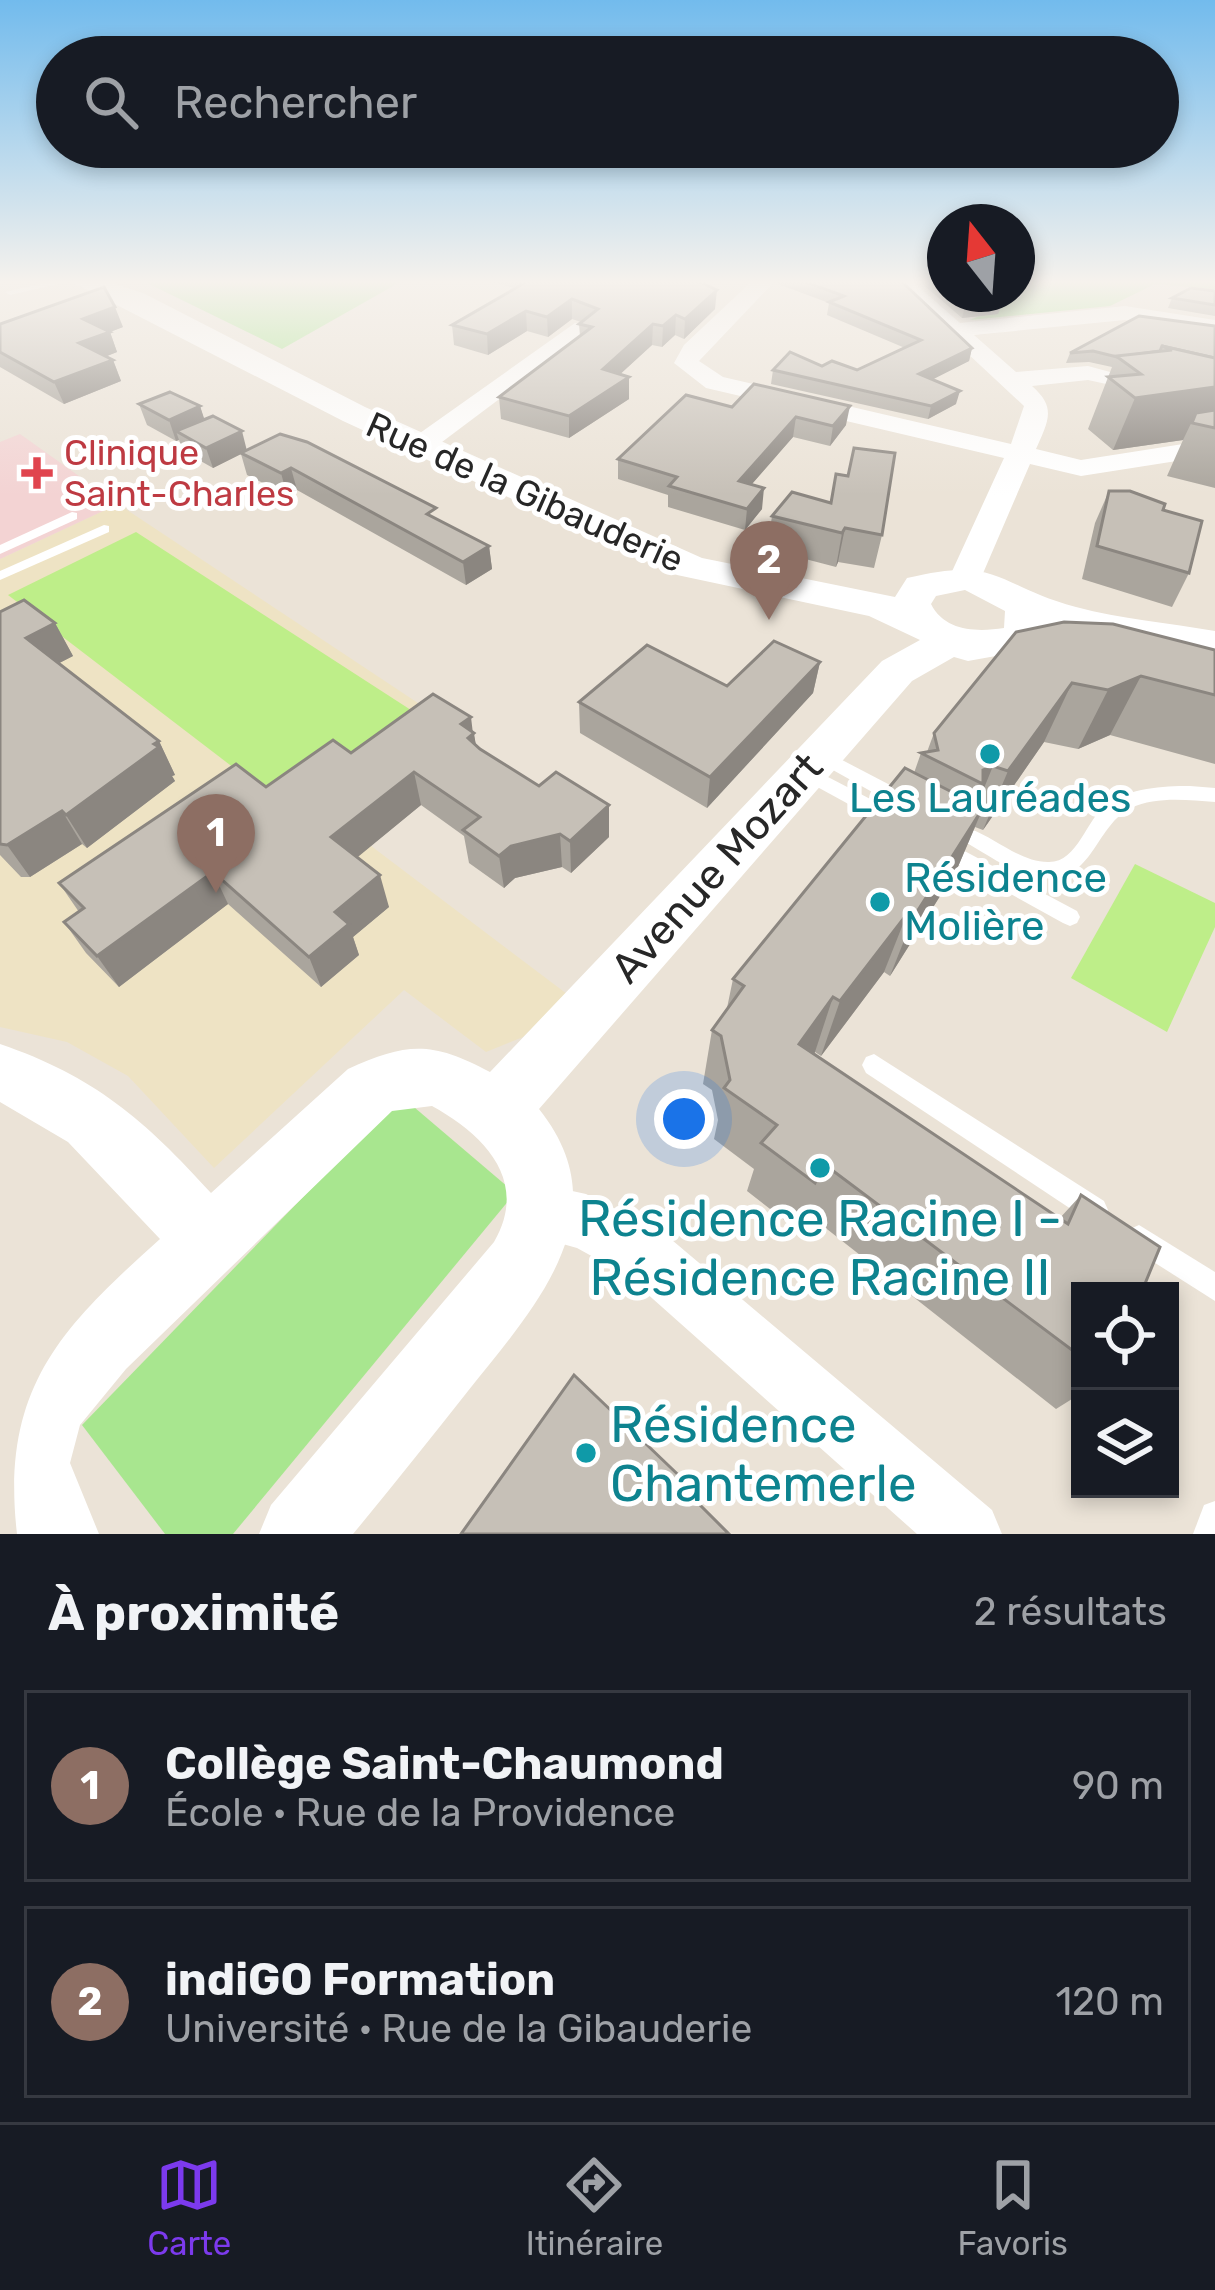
<!DOCTYPE html>
<html lang="fr">
<meta charset="utf-8">
<style>
:root{--surface:#171b24;--page:#242831;--text:#f1f3f6;--muted:#9ea1a6;--line:#363941;--accent:#7c3aed}
body{margin:0;font-family:Rubik,sans-serif;background:var(--page);color:var(--text)}
.controls{position:absolute;right:36px;bottom:36px;display:grid;overflow:hidden;border-radius:0px;box-shadow:0 6px 18px #0003}
.controls button{width:108px;height:108px;display:grid;place-items:center;padding:0;border:0;border-bottom:3px solid var(--line);background:var(--surface);color:var(--text);font:60px sans-serif}
.compass{position:absolute;left:927px;top:204px;width:108px;height:108px;border-radius:50%;background:var(--surface);box-shadow:0 6px 18px #0003;rotate:343deg}
.you{position:absolute;left:684px;top:1119px;width:42px;height:42px;margin:-30px;border:9px solid #fff;border-radius:50%;background:#1a73e8;box-shadow:0 0 0 18px #1a73e833}
.badge{display:grid;place-items:center;width:78px;height:78px;border-radius:50%;background:var(--accent);color:#fff;font-size:39px;font-weight:700}
.pin{position:absolute;translate:-50% -99px;filter:drop-shadow(0 3px 6px #0008)}
.pin::after{content:'';position:absolute;top:63px;width:42px;height:36px;background:inherit;clip-path:polygon(0 0,100% 0,50% 100%)}
.list{margin:0;padding:0;list-style:none}
h2{display:flex;justify-content:space-between;align-items:center;height:156px;margin:0;padding:0 48px;font-size:51px}
h2 small{font-size:39px;font-weight:400;color:var(--muted)}
.list li{display:grid;grid-template-columns:78px 1fr auto;gap:36px;align-items:center;box-sizing:border-box;height:192px;margin:0 24px 24px;padding:0 24px;border:3px solid var(--line);border-radius:0px}
.list b{display:block;font-size:45px;white-space:nowrap}
.list p{margin:0;font-size:39px;white-space:nowrap;color:var(--muted)}
.list em{font-size:39px;font-style:normal;color:var(--muted)}
.icon{flex:none;width:66px;height:66px;fill:none;stroke:currentColor;stroke-width:2;stroke-linecap:round;stroke-linejoin:round}
.map{position:relative;flex:none;width:1215px;height:1534px;overflow:hidden}
.search{position:absolute;background:var(--surface);box-shadow:0 6px 18px #0003;left:36px;right:36px;top:36px;height:132px;display:flex;align-items:center;gap:30px;box-sizing:border-box;padding:0 42px;border-radius:66px;color:var(--muted);font-size:45px}
.sheet{height:588px;background:var(--surface)}
nav{display:flex;justify-content:space-around;align-items:center;box-sizing:border-box;height:168px;border-top:3px solid var(--line);background:var(--surface);font-size:33px;color:var(--muted)}
nav a{display:grid;justify-items:center;gap:6px}
nav .on{color:var(--accent)}
.map>svg:first-child{display:block}
</style>
<div class="map">
<svg width="1215" height="1534" viewBox="0 0 1215 1534">
<rect width="100%" height="100%" fill="#ebe3d7"/>
<!-- education -->
<path fill="#eee3c4" d="M118,504L427,709L305,796L567,994L523,1037L486,1052L404,990L214,1168L128,1076L67,1042L0,1027V559Z"/>
<!-- medical -->
<path fill="#f3d3d3" d="M20,434L118,504L0,559V442Z"/>
<!-- green -->
<g fill="#a8e68f">
<path d="M143,281H402L282,349Z"/>
<path d="M1017,281H1215V289L1155,284L1110,306L970,320L1021,297Z"/>
<path d="M401,1096L515,1193L233,1534H165L82,1425Z"/>
</g>
<!-- pitch -->
<g fill="#beee89">
<path d="M136,532L414,712L281,804L8,595Z"/>
<path d="M1135,864L1215,903V927L1167,1032L1071,978Z"/>
</g>
<g fill="none" stroke-linecap="round" stroke-linejoin="round">
<!-- service -->
<g fill="#fff" fill-rule="evenodd">
<path d="M53,281H71L10,295L5,292Z"/>
<path d="M72,512L77,513V519L0,554V545Z"/>
<path d="M104,525L109,526V532L0,580V571Z"/>
<path d="M821,749L913,797L915,802L913,807H899L815,760L812,755L815,750Z"/>
<path d="M805,765L899,814L901,819L899,824H885L799,777L796,772Z"/>
<path d="M1190,786L1215,788V802C1188,800 1156,796 1131,808C1097,824 1093,879 1049,878C1018,878 989,855 963,841L960,836L963,831L970,829C996,838 1020,862 1048,862C1078,863 1086,819 1107,804C1130,788 1162,786 1190,786Z"/>
<path d="M942,839L1077,911L1080,917L1077,923L1070,926L1063,923L935,852L932,847L935,842Z"/>
<path d="M874,1054L1104,1201L1108,1210L1104,1219L1095,1223L1086,1219L866,1073L862,1065L866,1057Z"/>
<path d="M1139,1225L1215,1272V1301L1130,1247L1126,1238L1130,1229Z"/>
<path d="M1215,1501V1534H1193L1204,1505Z"/>
</g>
<!-- minor -->
<g fill="#fff" fill-rule="evenodd">
<path d="M752,281H775L699,361L723,377L1011,444L1024,406L890,281H912L960,323L1125,306L1215,320V334L1125,320L974,335L1016,372L1088,366L1169,388L1157,395L1088,380L1032,386C1057,408 1048,421 1036,449L1081,460L1215,439V455L1081,476L1030,464L981,578L976,585H954L949,578L1004,458L706,388L674,363L684,345Z"/>
<path d="M575,323L594,328L438,445H420V433Z"/>
<path d="M540,1184L586,1194L666,1235L992,1510L1002,1534H917L626,1275L577,1248L520,1232L512,1212L520,1192Z"/>
</g>
<!-- tertiary -->
<path fill="#fff" fill-rule="evenodd" d="M70,281H107L145,294L365,407L702,558L895,597L907,578C1001,555 996,586 1076,607C1121,619 1169,623 1215,631V659L1047,625L1034,649L968,661L954,657L912,681L539,1109C623,1214 534,1308 468,1391C430,1439 392,1487 353,1534H259L271,1505L494,1242C530,1180 483,1134 432,1106L392,1111L126,1369L80,1425L70,1463L99,1534H17C0,1388 62,1327 160,1239L68,1142L0,1102V1044C94,1076 145,1120 211,1193L348,1069C407,1042 432,1041 490,1072L882,661L920,640L869,616L677,575L343,421ZM965,590L1005,611L1004,628C978,632 945,632 931,604L936,596Z"/>
</g>
<!-- wall -->
<g fill="#aaa59d">
<path d="M488,281H697L715,309L684,339L675,335L662,347L652,345L620,374L629,377V399L569,438L501,419L499,397L580,336L579,324L581,322L572,319L548,337L527,331L488,355L454,345L452,325L515,288Z"/>
<path d="M778,281H901L972,348L969,361L932,379L956,404L928,419L771,384L773,370L822,366L857,370L905,348L827,315L829,303L778,284Z"/>
<path d="M919,281H945V294H1006L998,314L962,318Z"/>
<path d="M1215,291V316L1168,308L1172,298Z"/>
<path d="M0,324L123,327L110,332L117,352L107,356L113,360L121,381L64,404L0,367Z"/>
<path d="M1215,326V488L1167,476L1183,440L1113,450L1088,429L1112,367L1089,362L1066,363L1070,353Z"/>
<path d="M139,404L200,406L204,420L247,450L437,519L489,546L492,569L466,585L297,490L287,495L247,475L241,454L213,468L183,451L179,440L176,441L147,425Z"/>
<path d="M732,407L846,425L830,446L793,437L751,485L762,509L745,530L668,507V495L618,479V459Z"/>
<path d="M1109,491L1163,510L1189,573L1172,607L1082,579L1095,523Z"/>
<path d="M772,516L882,535L874,568L838,562L836,567L767,549Z"/>
<path d="M0,612L55,623L73,656L59,663L159,741L175,775L172,776L175,781L87,848L82,844L30,877H21L0,855Z"/>
<path d="M1016,632L1215,650V764L1110,735L1078,749L1044,742L983,830L975,827L957,869L890,976L884,972L821,1056L815,1052L814,1054L1059,1219L1081,1195L1080,1394L1056,1409L804,1211L796,1229L747,1191L754,1169L714,1139L718,1120L712,1090L703,1084L712,1030L727,1008L733,979L914,773L921,753L927,752L934,733Z"/>
<path d="M820,662L813,693L707,808L580,733L579,702L727,686Z"/>
<path d="M473,732L476,745L609,837L571,873L562,867L515,878L504,888L469,863L464,836L421,805L357,857L389,907L353,937L359,955L321,987L228,904L119,987L86,953L64,922L79,912L59,883L266,787L351,753Z"/>
</g>
<!-- shaded-wall -->
<g fill="#8b8680">
<path d="M717,290L715,309L684,339L685,319Z"/>
<path d="M1002,294H1006L998,314L962,318L965,306Z"/>
<path d="M572,299V319L548,337L547,317Z"/>
<path d="M115,307L123,327L110,332L117,352L87,364L79,343L83,319Z"/>
<path d="M526,311L527,331L488,355L487,334Z"/>
<path d="M676,315L675,335L662,347L663,326Z"/>
<path d="M653,324L652,345L603,390V369Z"/>
<path d="M972,348L969,361L916,388L919,374Z"/>
<path d="M113,360L121,381L64,404L54,382Z"/>
<path d="M629,377V399L569,438V416Z"/>
<path d="M1215,387V428L1196,413L1183,440L1113,450L1135,398Z"/>
<path d="M960,391L956,404L928,419L931,406Z"/>
<path d="M200,406L207,427L176,431L179,440L176,441L169,420Z"/>
<path d="M850,406L846,425L830,446L833,426Z"/>
<path d="M796,417L793,437L737,501L739,481Z"/>
<path d="M242,431L247,451L213,468L206,448Z"/>
<path d="M291,468L297,490L287,495L281,473Z"/>
<path d="M764,488L762,509L745,530L747,509Z"/>
<path d="M845,528L838,562L836,567L842,533Z"/>
<path d="M489,546L492,569L466,585L463,562Z"/>
<path d="M55,623L73,656L44,671L26,638Z"/>
<path d="M820,662L813,693L707,808L710,777Z"/>
<path d="M1141,676L1110,735L1078,749L1108,690Z"/>
<path d="M1072,683L1044,742L983,830L1008,771Z"/>
<path d="M471,717L473,734L474,733L479,766L461,724Z"/>
<path d="M159,741L175,775L172,776L175,781L87,848L66,815Z"/>
<path d="M993,766L969,825L965,826L983,784V770Z"/>
<path d="M414,772L421,805L342,870L331,837Z"/>
<path d="M609,805V837L571,873L570,841Z"/>
<path d="M983,808L957,869L890,976L913,918Z"/>
<path d="M62,811L82,844L30,877L7,845Z"/>
<path d="M560,834L562,867L515,878L504,888L499,856L511,846Z"/>
<path d="M213,872L228,904L119,987L97,956Z"/>
<path d="M380,875L389,907L353,937L359,955L321,987L309,957L335,912Z"/>
<path d="M907,914L884,972L821,1056L840,1001Z"/>
<path d="M833,997L815,1052L783,1097L799,1044Z"/>
</g>
<!-- building -->
<g fill="#c6c0b7" stroke="#8b8680" stroke-width="3">
<path d="M528,281H697L717,290L685,319L676,315L663,326L653,324L603,369L629,377L569,416L499,397L592,327L579,324L598,309L572,299L547,317L526,311L487,334L452,325Z"/>
<path d="M803,281H901L972,348L919,374L960,391L931,406L773,370L790,352L822,366L832,361L857,370L921,340L829,302L844,296Z"/>
<path d="M104,287L115,307L83,319L110,332L79,343L113,360L54,382L0,352V324Z"/>
<path d="M1191,288L1215,291V305L1172,298Z"/>
<path d="M951,294H1002L993,298L1002,301L965,306Z"/>
<path d="M1139,316L1215,326V358L1162,346L1160,351L1117,357L1093,351L1070,353Z"/>
<path d="M1162,346L1215,358V387L1135,398L1108,377L1141,374L1116,356L1172,350Z"/>
<path d="M754,384L850,406L833,426L796,417L739,481L764,488L747,509L669,486L677,477L618,459L686,395L732,407Z"/>
<path d="M170,392L200,406L169,420L139,404Z"/>
<path d="M1215,410V428L1192,423L1196,413Z"/>
<path d="M213,416L242,431L206,448L176,431Z"/>
<path d="M280,434L307,442L436,508L427,514L489,546L463,562L291,468L281,473L241,453Z"/>
<path d="M854,448L895,453L882,535L845,528L842,533L772,516L792,492L831,503L836,474L848,476Z"/>
<path d="M1109,491H1130L1165,504L1163,510L1202,521L1189,573L1097,546Z"/>
<path d="M24,600L55,623L26,638L159,741L154,744L159,747L66,815L62,811L7,845L0,844V612Z"/>
<path d="M1064,622L1113,624L1215,650V695L1141,676L1108,690L1072,683L1008,771L993,766L983,770V784L921,753L938,750L934,733L1016,632Z"/>
<path d="M774,641L820,662L710,777L579,702L647,645L727,686Z"/>
<path d="M433,694L471,717L461,724L474,733L468,738L480,749L539,786L556,772L609,805L570,841L560,834L511,846L499,856L463,830L480,817L414,772L331,837L380,875L335,912L349,924L309,957L213,872L97,956L64,922L84,908L59,883L236,764L266,787L333,740L351,753Z"/>
<path d="M905,768L983,808L913,918L907,914L840,1001L833,997L799,1044L1068,1224L1081,1195L1160,1247L1142,1291H1080V1356L824,1164L815,1183L761,1143L777,1125L724,1088L730,1080L721,1036L712,1030L744,986L733,979Z"/>
<path d="M574,1375L693,1489L690,1495L729,1534H461Z"/>
</g>
<!-- sky -->
<linearGradient id="sky" x2="0" y2="1"><stop stop-color="#72bbed"/><stop offset="0.57" stop-color="#f6f2ed"/><stop offset="1" stop-color="#f6f2ed" stop-opacity="0"/></linearGradient>
<rect width="1215" height="495" fill="url(#sky)"/>
<!-- markers -->
<path fill="#e0444e" stroke="#fff" stroke-width="4.5" d="M31 455h12v12h12v12h-12v12h-12v-12h-12v-12h12z"/>
<g fill="#0f9aa8" stroke="#fff" stroke-width="4.5">
<circle cx="990" cy="754" r="12"/>
<circle cx="880" cy="902" r="12"/>
<circle cx="820" cy="1168" r="12"/>
<circle cx="586" cy="1453" r="12"/>
</g>
<g text-anchor="middle" dominant-baseline="central" stroke-width="10" stroke-linejoin="round" paint-order="stroke">
<!-- far-health labels -->
<g font-size="36" fill="#be3a42" stroke="#fff" text-anchor="start">
<text x="64" y="452">Clinique<tspan x="64" dy="41">Saint-Charles</tspan></text>
</g>
<!-- far-street labels -->
<g font-size="36" fill="#272727" stroke="#fff">
<text transform="translate(525 492) rotate(24)">Rue de la Gibauderie</text>
</g>
<!-- culture labels -->
<g font-size="42" fill="#0d838f" stroke="#fff">
<text x="990" y="798">Les Lauréades</text>
<text x="904" y="878" text-anchor="start">Résidence<tspan x="904" dy="48">Molière</tspan></text>
</g>
<!-- street labels -->
<g font-size="42" fill="#272727" stroke="#fff">
<text transform="translate(717 868) rotate(-48)">Avenue Mozart</text>
</g>
<!-- near-culture labels -->
<g font-size="51" fill="#0d838f" stroke="#fff">
<text x="820" y="1218">Résidence Racine I -<tspan x="820" dy="59">Résidence Racine II</tspan></text>
<text x="610" y="1424" text-anchor="start">Résidence<tspan x="610" dy="59">Chantemerle</tspan></text>
</g>
</g>
</svg>
<div class="controls">
<button><svg class="icon" aria-label="locate" viewBox="0 0 24 24"><circle cx="12" cy="12" r="6"/><path d="M12 2v4M12 18v4M2 12h4M18 12h4"/></svg></button>
<button><svg class="icon" aria-label="layers" viewBox="0 0 24 24"><path d="M12 4l9 5-9 5-9-5zM3 14l9 5 9-5"/></svg></button>
</div>
<svg class="compass" viewBox="-18 -18 36 36"><path d="M0-13l5 13h-10z" fill="#e53935"/><path d="M0 13l5-13h-10z" fill="#9ea1a6"/></svg>
<div class="you"></div>
<div class="pin badge" style="left:216px;top:893px;background:#8d6e63">1</div>
<div class="pin badge" style="left:769px;top:620px;background:#8d6e63">2</div>
<div class="search"><svg class="icon" aria-label="search" viewBox="0 0 24 24"><circle cx="10" cy="10" r="6"/><path d="M15 15l6 6"/></svg>Rechercher</div>
</div>
<section class="sheet">
<h2>À proximité<small>2 résultats</small></h2>
<ul class="list">
<li><span class="badge" style="background:#8d6e63">1</span><div><b>Collège Saint-Chaumond</b><p>École · Rue de la Providence</p></div><em>90 m</em></li>
<li><span class="badge" style="background:#8d6e63">2</span><div><b>indiGO Formation</b><p>Université · Rue de la Gibauderie</p></div><em>120 m</em></li>
</ul>
</section>
<nav>
<a class="on"><svg class="icon" aria-label="map" viewBox="0 0 24 24"><path d="M3 6l6-2 6 2 6-2v14l-6 2-6-2-6 2zM9 4v14M15 6v14"/></svg>Carte</a>
<a><svg class="icon" aria-label="directions" viewBox="0 0 24 24"><path d="M12 3l9 9-9 9-9-9zM9 14v-3h6M13 9l2 2-2 2"/></svg>Itinéraire</a>
<a><svg class="icon" aria-label="saved" viewBox="0 0 24 24"><path d="M7 4h10v16l-5-4-5 4z"/></svg>Favoris</a>
</nav>
